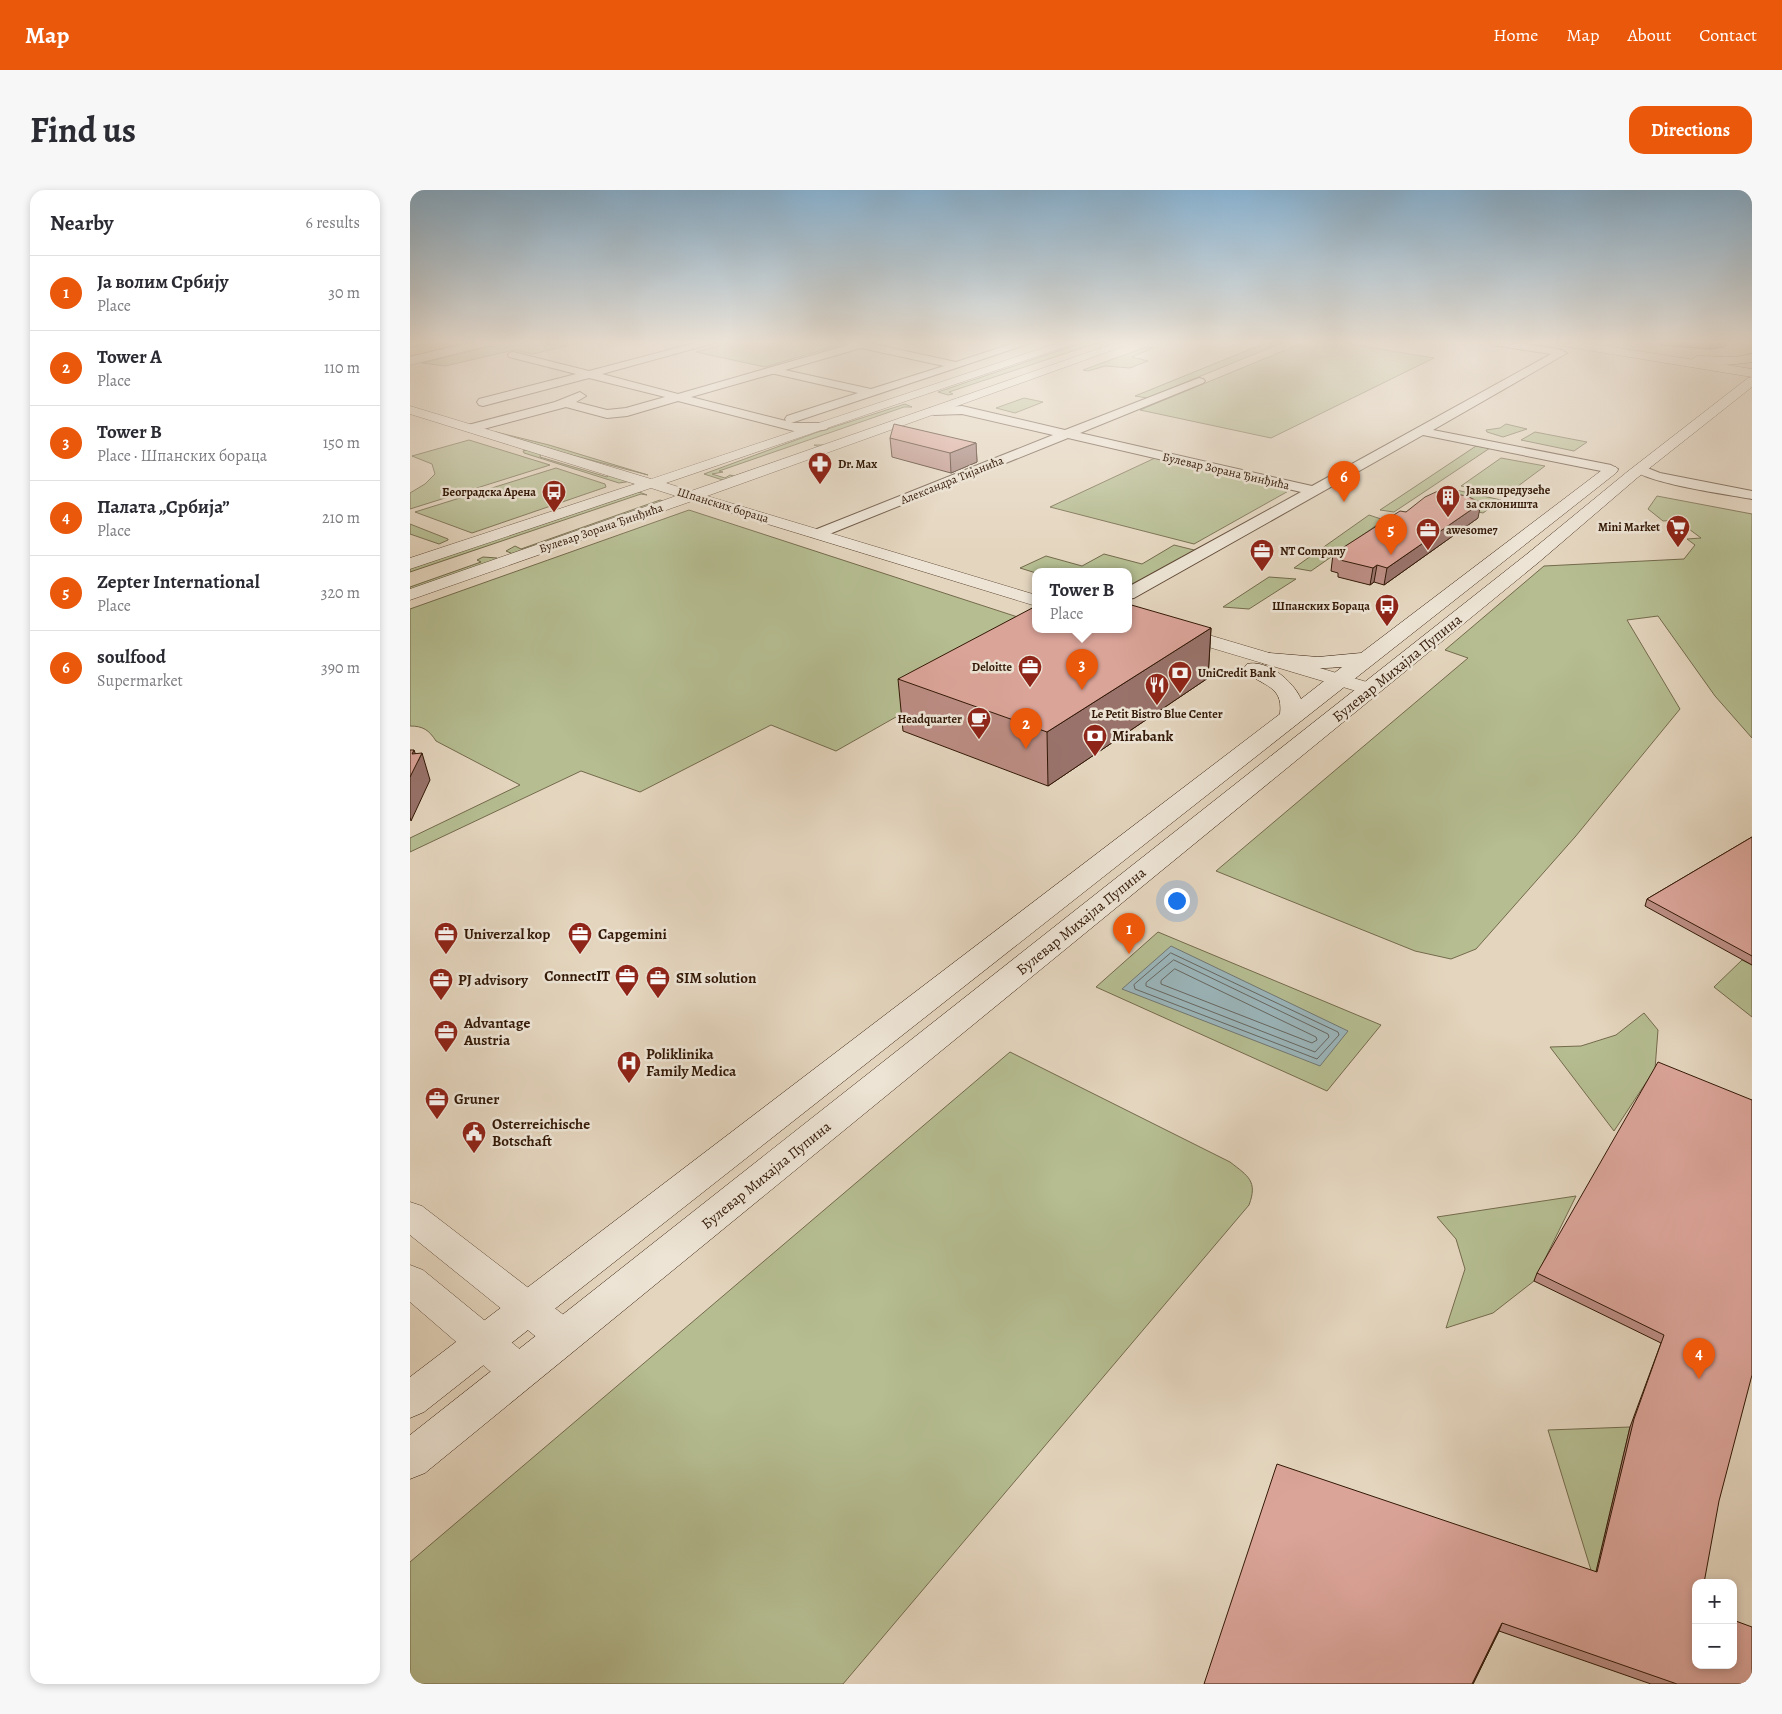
<!DOCTYPE html>
<meta charset="utf-8">
<style>
:root{--surface:#fff;--page:#f7f7f7;--text:#2b2b33;--muted:#7c7c81;--line:#e1e1e2;--accent:#ea580c}
body{margin:0;font-family:Alegreya,serif;background:var(--page);color:var(--text)}
.controls{position:absolute;right:15px;bottom:15px;display:grid;overflow:hidden;border-radius:10px;box-shadow:0 2px 8px #0003}
.controls button{width:45px;height:45px;display:grid;place-items:center;padding:0;border:0;border-bottom:1px solid var(--line);background:var(--surface);color:var(--text);font:25px sans-serif}
.you{position:absolute;left:766px;top:710px;width:18px;height:18px;margin:-12px;border:4px solid #fff;border-radius:50%;background:#1a73e8;box-shadow:0 0 0 8px #1a73e833}
.badge{display:grid;place-items:center;width:32px;height:32px;border-radius:50%;background:var(--accent);color:#fff;font-size:16px;font-weight:700}
.pin{position:absolute;translate:-50% -41px;filter:drop-shadow(0 1px 2px #0008)}
.pin::after{content:'';position:absolute;top:26px;width:18px;height:15px;background:inherit;clip-path:polygon(0 0,100% 0,50% 100%)}
.popup{position:absolute;left:622px;top:378px;width:100px;height:65px;box-sizing:border-box;display:grid;place-content:center;border-radius:10px;background:var(--surface);filter:drop-shadow(0 1px 4px #0005);font-size:16px;white-space:nowrap;color:var(--muted)}
.popup b{font-size:19px;color:var(--text)}
.popup::after{content:'';position:absolute;left:50%;top:100%;margin-left:-10px;border:10px solid transparent;border-top-color:var(--surface)}
.list{margin:0;padding:0;list-style:none}
h2{display:flex;justify-content:space-between;align-items:center;height:65px;margin:0;padding:0 20px;font-size:21px}
h2 small{font-size:16px;font-weight:400;color:var(--muted)}
.list li{display:grid;grid-template-columns:32px 1fr auto;gap:15px;align-items:center;box-sizing:border-box;height:75px;padding:0 20px;border-top:1px solid var(--line)}
.list b{display:block;font-size:19px;white-space:nowrap}
.list p{margin:0;font-size:16px;white-space:nowrap;color:var(--muted)}
.list em{font-size:16px;font-style:normal;color:var(--muted)}
.map{position:relative;flex:none;width:1342px;height:1494px;overflow:hidden;border-radius:15px}
header{display:flex;align-items:center;gap:30px;box-sizing:border-box;height:70px;padding:0 25px;background:var(--accent);color:#fff}
header strong{font-size:24px}
nav{display:flex;gap:28px;margin-inline-start:auto;font-size:18px}
.intro{display:flex;align-items:center;justify-content:space-between;box-sizing:border-box;height:120px;padding:0 30px}
h1{margin:0;font-size:35px}
.button{padding:12px 22px;border-radius:15px;background:var(--accent);color:#fff;font-size:18px;font-weight:700}
main{display:flex;gap:30px;padding:0 30px}
aside{flex:1;background:var(--surface);border-radius:15px;box-shadow:0 2px 8px #0003}
.map>svg:first-child{display:block}
</style>
<header>
<strong>Map</strong>
<nav><a>Home</a><a>Map</a><a>About</a><a>Contact</a></nav>
</header>
<div class="intro"><h1>Find us</h1><a class="button">Directions</a></div>
<main>
<aside>
<h2>Nearby<small>6 results</small></h2>
<ul class="list">
<li><span class="badge">1</span><div><b>Ја волим Србију</b><p>Place</p></div><em>30 m</em></li>
<li><span class="badge">2</span><div><b>Tower A</b><p>Place</p></div><em>110 m</em></li>
<li><span class="badge">3</span><div><b>Tower B</b><p>Place · Шпанских бораца</p></div><em>150 m</em></li>
<li><span class="badge">4</span><div><b>Палата „Србија”</b><p>Place</p></div><em>210 m</em></li>
<li><span class="badge">5</span><div><b>Zepter International</b><p>Place</p></div><em>320 m</em></li>
<li><span class="badge">6</span><div><b>soulfood</b><p>Supermarket</p></div><em>390 m</em></li>
</ul>
</aside>
<div class="map">
<svg width="1342" height="1494" viewBox="0 0 1342 1494">
<rect width="100%" height="100%" fill="#e4d5be"/>
<filter id="stains"><feTurbulence type="fractalNoise" baseFrequency=".004" numOctaves="4"/><feColorMatrix values="0 0 0 0 .2 0 0 0 0 .09 0 0 0 0 .02 0 0 0 .5 -.17"/></filter>
<radialGradient id="worn" r=".72"><stop offset=".6" stop-color="#630" stop-opacity="0"/><stop offset="1" stop-color="#630" stop-opacity=".3"/></radialGradient>
<!-- green -->
<g fill="#b5bd91" stroke="#746a4c">
<path d="M117,152H172L123,164L104,160L35,176L12,173L81,156L92,159Z"/>
<path d="M322,152H426L432,154L355,177L286,162Z"/>
<path d="M674,152L687,153L539,202L543,204L538,205L528,202Z"/>
<path d="M858,152H874L737,208L725,206Z"/>
<path d="M895,152H929L1024,168L861,248L730,220Z"/>
<path d="M736,157L743,158L722,167L738,171L720,178L695,176L678,181L673,180Z"/>
<path d="M614,208L633,212L605,223L586,218Z"/>
<path d="M495,214L502,217H494L309,281L313,282L302,284L315,288L320,285L324,286L409,257L404,255H413L319,292L294,284L405,243Z"/>
<path d="M1096,234L1117,239L1093,247L1077,242L1076,240L1090,238Z"/>
<path d="M86,242L139,255L238,285L154,263Z"/>
<path d="M1125,242L1177,252L1164,261L1111,250Z"/>
<path d="M59,250L140,275L0,319V303L15,294L25,284L22,274L2,266Z"/>
<path d="M1066,256L1080,258L984,322L970,320Z"/>
<path d="M116,260L131,263L130,267L197,287L200,284L222,291L209,293L114,263L113,261Z"/>
<path d="M745,268L882,299L784,354L640,317Z"/>
<path d="M1091,268L1135,276L1096,305L1051,296Z"/>
<path d="M146,278L195,294L196,297L62,343L5,322Z"/>
<path d="M1037,298L1091,310L1073,323L1018,311Z"/>
<path d="M229,302L237,305L231,304L0,382V378Z"/>
<path d="M1247,306L1342,324V548L1305,506L1248,426L1217,430L1270,519L1165,647L1066,759L1041,769L1005,761L806,681L1058,468L1035,460L1134,376L1274,369L1285,355L1277,349L1291,348L1267,330L1253,331L1238,319Z"/>
<path d="M250,310L253,311L103,364L96,361L105,356L111,359Z"/>
<path d="M279,320L626,433V439H641L426,561L361,535L230,602L171,581L0,662V648L110,595L26,551C19,540 13,536 0,536V419Z"/>
<path d="M959,325L974,330L901,381L884,378Z"/>
<path d="M0,334L38,349V350L29,354L0,344Z"/>
<path d="M764,355L788,361L718,400V381H626V383L610,378L636,366L672,376L694,364L732,374Z"/>
<path d="M73,367L87,368L86,370L0,401V397L71,372L67,370Z"/>
<path d="M859,387L886,389L839,419L813,417Z"/>
<path d="M748,742L971,835L917,901L686,797Z"/>
<path d="M1332,770L1342,775V827L1304,797Z"/>
<path d="M1234,823L1248,840L1245,879L1204,941L1140,857L1171,856L1206,845Z"/>
<path d="M600,862L820,972C838,986 848,991 839,1015L433,1494H0V1372Z"/>
<path d="M1166,1006L1124,1091L1083,1123L1036,1138L1055,1079L1046,1049L1027,1027Z"/>
<path d="M1220,1237L1184,1390L1138,1240Z"/>
</g>
<!-- water -->
<path fill="#9bb6bc" stroke="#717773" d="M761,756L938,841L910,876L712,799Z"/>
<g fill="none" stroke-linecap="round" stroke-linejoin="round">
<!-- shore -->
<g stroke="#666761" stroke-width="1">
<path d="M761,763L928,842L929,845L907,869L725,799L724,795Z"/>
<path d="M764,770L918,844L919,847L905,862L736,796V793Z"/>
<path d="M765,779L906,847L907,850L902,853L751,794V791Z"/>
</g>
<defs>
<g id="minor">
<path d="M289,152H308L192,184L268,204L438,155L433,152H454L546,172L607,152H624L381,233H417L419,236L417,239L413,240L384,241L268,211L217,226L197,228L156,217L62,242L56,238L58,235L145,212L170,202L176,206L166,212L197,220L216,218L255,207L179,188L73,216L69,215L67,212L69,209L166,184L99,167L98,165L99,163L103,162L179,181ZM451,158L534,176L461,199L375,180ZM362,184H365L448,203L377,226L375,229L376,231L281,207Z"/>
<path d="M1078,152H1105L1152,160L1157,163L1023,240L1201,275L1208,279L1206,282L1201,283L1013,245L724,408L718,409V397L891,302L658,248L412,347H402L399,344L402,341L643,245L552,224L524,225L518,221L520,218L552,216L655,240L789,188L793,189L795,191L793,193L670,243L902,296L1141,164L1083,155Z"/>
<path d="M1230,275L1250,283L1342,301V309C1321,305 1234,293 1223,279Z"/>
</g>
<g id="tertiary">
<path d="M64,152H85L84,154L0,175V167Z"/>
<path d="M651,152H669L256,293L281,301L708,152H725L297,306L626,405V416L282,311L0,410V399L266,306L241,298L0,379V368L225,294L0,224V216L241,289Z"/>
<path d="M1141,152H1170L1342,179V187L1146,155Z"/>
<path d="M718,421L967,495L970,499L967,503L960,505L953,503L718,433Z"/>
<path d="M0,1012L12,1016L168,1136L173,1147L168,1158L154,1163L140,1158L0,1045Z"/>
<path d="M0,1075L13,1080L123,1170L129,1182L123,1194L109,1199L95,1194L0,1112Z"/>
</g>
<g id="secondary">
<path d="M1342,164V172C1329,174 1290,179 1281,170L1287,166L1325,167Z"/>
<path d="M1342,187V197L1227,288L1129,372L15,1283L0,1289V1245L1117,364L1217,282L1338,188Z"/>
<path d="M1201,276L1206,277L1208,280L1206,283L14,1222L0,1228V1187L870,524C874,492 847,497 834,478L837,474C857,469 883,491 891,509L932,477C906,479 878,480 852,473L849,469L852,465L859,463L908,467L951,463L1196,277Z"/>
</g>
<path id="trunk" d="M27,152H49L48,154L0,166V158Z"/>
</defs>
<!-- minor casing -->
<use href="#minor" stroke="#5e4734" stroke-width="2"/>
<!-- tertiary casing -->
<use href="#tertiary" stroke="#5e4734" stroke-width="1"/>
<!-- secondary casing -->
<use href="#secondary" stroke="#321806" stroke-width="1"/>
<!-- trunk casing -->
<use href="#trunk" stroke="#321806" stroke-width="1"/>
<!-- minor -->
<use href="#minor" fill="#ede4d5" fill-rule="evenodd"/>
<!-- tertiary -->
<use href="#tertiary" fill="#ede4d5" fill-rule="evenodd"/>
<!-- secondary -->
<use href="#secondary" fill="#ede4d5" fill-rule="evenodd"/>
<!-- trunk -->
<use href="#trunk" fill="#e2ba7f" fill-rule="evenodd"/>
</g>
<!-- wall -->
<g fill="#bc8d84" stroke="#321806">
<path d="M1251,152H1319L1313,157L1300,159L1250,155Z"/>
<path d="M480,248L566,253L567,272L541,283L482,267Z"/>
<path d="M996,322L1068,328L974,395L964,392L960,395L928,387V383L921,381L923,364Z"/>
<path d="M801,438L798,488L638,596L493,541L488,489Z"/>
<path d="M1342,647V775L1235,716L1237,709Z"/>
<path d="M1342,910L1286,1393V1475L1342,1494H1241L1089,1441L1063,1494H794L1186,1382L1220,1237L1251,1153L1124,1091L1127,1083Z"/>
</g>
<!-- shaded-wall -->
<g fill="#99736b" stroke="#321806">
<path d="M1301,152H1319L1313,157L1300,159Z"/>
<path d="M566,253L567,272L541,283L540,263Z"/>
<path d="M1071,313L1068,328L974,395L977,378Z"/>
<path d="M967,375L964,392L960,395L963,378Z"/>
<path d="M801,438L798,488L638,596L637,542Z"/>
<path d="M4,560L8,571L12,563L20,590L1,631L0,627V587L2,564Z"/>
<path d="M1092,1433L1089,1441L1063,1494H1062Z"/>
</g>
<!-- building -->
<g fill="#dba499" stroke="#321806">
<path d="M484,234L566,253L540,263L480,248Z"/>
<path d="M1028,301L1057,306L1071,313L977,378L967,375L963,378L930,370L934,367L923,364L990,321L996,322L1015,307Z"/>
<path d="M718,414L801,438L637,542L488,489L626,416V439H718Z"/>
<path d="M0,560H4L2,564L12,563L0,587Z"/>
<path d="M1342,647V766L1237,709Z"/>
<path d="M1248,872L1342,910V1185L1309,1311L1294,1393H1286V1475H1323V1430L1342,1437V1494H1267L1092,1433L1062,1494H794L867,1274L1187,1382L1224,1229L1254,1145L1127,1083Z"/>
</g>
<!-- sky -->
<linearGradient id="sky" x2="0" y2="1"><stop stop-color="#89b5d6"/><stop offset="0.42" stop-color="#f3ece2"/><stop offset="1" stop-color="#f3ece2" stop-opacity="0"/></linearGradient>
<rect width="1342" height="362" fill="url(#sky)"/>
<!-- icons -->
<defs>
<symbol id="pharmacy-pin" viewBox="-11 -11 22 30"><path d="M0 17L-7.5 6A9.5 9.5 0 1 1 7.5 6Z" fill="#8f2418" stroke="#ede4d5"/><path d="M-2-6h4v4h4v4h-4v4h-4v-4h-4v-4h4Z" fill="#fff"/></symbol>
<symbol id="bus-pin" viewBox="-11 -11 22 30"><path d="M0 17L-7.5 6A9.5 9.5 0 1 1 7.5 6Z" fill="#8f2418" stroke="#ede4d5"/><path d="M-5-6H5V4H4V6H2V4H-2V6H-4V4H-5ZM-3.5-4V0h7V-4ZM-3.5 1.2v1.5H-2V1.2ZM2 1.2v1.5H3.5V1.2Z" fill="#fff"/></symbol>
<symbol id="building-pin" viewBox="-11 -11 22 30"><path d="M0 17L-7.5 6A9.5 9.5 0 1 1 7.5 6Z" fill="#8f2418" stroke="#ede4d5"/><path d="M-4-6H4V6H1V3H-1V6H-4ZM-2.5-4.3h1.7v1.8h-1.7ZM.8-4.3h1.7v1.8H.8ZM-2.5-1h1.7V.8h-1.7ZM.8-1h1.7V.8H.8Z" fill="#fff"/></symbol>
<symbol id="supermarket-pin" viewBox="-11 -11 22 30"><path d="M0 17L-7.5 6A9.5 9.5 0 1 1 7.5 6Z" fill="#8f2418" stroke="#ede4d5"/><path d="M-6-5.5h2.5l.6 2H6L4.5 2H-2.5L-4.4-4H-6ZM-1.5 3.2a1.3 1.3 0 1 0 .1 0ZM3 3.2a1.3 1.3 0 1 0 .1 0Z" fill="#fff"/></symbol>
<symbol id="office-pin" viewBox="-11 -11 22 30"><path d="M0 17L-7.5 6A9.5 9.5 0 1 1 7.5 6Z" fill="#8f2418" stroke="#ede4d5"/><path d="M-6-3h4V-5.5h4V-3h4V5H-6ZM-1-4.5V-3h2v-1.5ZM-6 0V1H6V0Z" fill="#fff"/></symbol>
<symbol id="bank-pin" viewBox="-11 -11 22 30"><path d="M0 17L-7.5 6A9.5 9.5 0 1 1 7.5 6Z" fill="#8f2418" stroke="#ede4d5"/><path d="M-6-4H6V4H-6ZM0-2.3a2.3 2.3 0 1 0 0 4.6a2.3 2.3 0 1 0 0-4.6Z" fill="#fff"/></symbol>
<symbol id="restaurant-pin" viewBox="-11 -11 22 30"><path d="M0 17L-7.5 6A9.5 9.5 0 1 1 7.5 6Z" fill="#8f2418" stroke="#ede4d5"/><path d="M-5-6h1v4h1v-4h1v4h1v-4h1v5L-1.5 .5V6h-2V.5L-5-1ZM5-6V6H3V1.5H1.5Q1.5-4 5-6Z" fill="#fff"/></symbol>
<symbol id="cafe-pin" viewBox="-11 -11 22 30"><path d="M0 17L-7.5 6A9.5 9.5 0 1 1 7.5 6Z" fill="#8f2418" stroke="#ede4d5"/><path d="M-5.5-4.5H6V0H3Q3 3.5 0 3.5H-2.5Q-5.5 3.5-5.5 0ZM3-3.2v2h1.7v-2ZM-6 4.5H4V6H-6Z" fill="#fff"/></symbol>
<symbol id="hospital-pin" viewBox="-11 -11 22 30"><path d="M0 17L-7.5 6A9.5 9.5 0 1 1 7.5 6Z" fill="#8f2418" stroke="#ede4d5"/><path d="M-5-5h3v3.5h4V-5h3V5h-3V1.5h-4V5h-3Z" fill="#fff"/></symbol>
<symbol id="civic-pin" viewBox="-11 -11 22 30"><path d="M0 17L-7.5 6A9.5 9.5 0 1 1 7.5 6Z" fill="#8f2418" stroke="#ede4d5"/><path d="M-.6-6.5H3V-4.5H.6V-3L4-1V1h2V6H-6V1h2V-1L-.6-3ZM-1.2 2.5V6h2.4V2.5Z" fill="#fff"/></symbol>
</defs>
<g fill-rule="evenodd">
<use href="#pharmacy-pin" x="396" y="260" width="28" height="38"/>
<use href="#bus-pin" x="130" y="288" width="28" height="38"/>
<use href="#building-pin" x="1024" y="293" width="28" height="38"/>
<use href="#supermarket-pin" x="1254" y="323" width="28" height="38"/>
<use href="#office-pin" x="1004" y="326" width="28" height="38"/>
<use href="#office-pin" x="838" y="347" width="28" height="38"/>
<use href="#bus-pin" x="963" y="402" width="28" height="38"/>
<use href="#office-pin" x="606" y="463" width="28" height="38"/>
<use href="#bank-pin" x="756" y="469" width="28" height="38"/>
<use href="#restaurant-pin" x="733" y="481" width="28" height="38"/>
<use href="#cafe-pin" x="555" y="515" width="28" height="38"/>
<use href="#bank-pin" x="671" y="532" width="28" height="38"/>
<use href="#office-pin" x="22" y="730" width="28" height="38"/>
<use href="#office-pin" x="156" y="730" width="28" height="38"/>
<use href="#office-pin" x="203" y="772" width="28" height="38"/>
<use href="#office-pin" x="234" y="774" width="28" height="38"/>
<use href="#office-pin" x="17" y="776" width="28" height="38"/>
<use href="#office-pin" x="22" y="828" width="28" height="38"/>
<use href="#hospital-pin" x="205" y="859" width="28" height="38"/>
<use href="#office-pin" x="13" y="895" width="28" height="38"/>
<use href="#civic-pin" x="50" y="929" width="28" height="38"/>
</g>
<g text-anchor="middle" dominant-baseline="central" stroke-width="5" stroke-linejoin="round" paint-order="stroke">
<!-- far-poi labels -->
<g font-size="12" font-weight="bold" fill="#321806" stroke="#ede4d5" text-anchor="start">
<text x="428" y="274">Dr. Max</text>
<text x="1056" y="300">Јавно предузеће<tspan x="1056" dy="14">за склоништа</tspan></text>
<text x="126" y="302" text-anchor="end">Београдска Арена</text>
<text x="1250" y="337" text-anchor="end">Mini Market</text>
<text x="1036" y="340">awesome7</text>
<text x="870" y="361">NT Company</text>
<text x="960" y="416" text-anchor="end">Шпанских Бораца</text>
<text x="602" y="477" text-anchor="end">Deloitte</text>
<text x="788" y="483">UniCredit Bank</text>
<text x="747" y="524" text-anchor="middle">Le Petit Bistro Blue Center</text>
<text x="552" y="529" text-anchor="end">Headquarter</text>
</g>
<!-- far-street labels -->
<g font-size="12" fill="#321806" stroke="#ede4d5">
<text transform="translate(816 281) rotate(13)">Булевар Зорана Ђинђића</text>
<text transform="translate(542 290) rotate(-22)">Александра Тијанића</text>
<text transform="translate(313 315) rotate(17)">Шпанских бораца</text>
<text transform="translate(191 338) rotate(-19)">Булевар Зорана Ђинђића</text>
</g>
<!-- street labels -->
<g font-size="15" fill="#321806" stroke="#ede4d5">
<text transform="translate(987 478) rotate(-39)">Булевар Михајла Пупина</text>
<text transform="translate(671 731) rotate(-39)">Булевар Михајла Пупина</text>
<text transform="translate(356 985) rotate(-39)">Булевар Михајла Пупина</text>
</g>
<!-- poi labels -->
<g font-size="15" font-weight="bold" fill="#321806" stroke="#ede4d5" text-anchor="start">
<text x="702" y="546">Mirabank</text>
<text x="54" y="744">Univerzal kop</text>
<text x="188" y="744">Capgemini</text>
<text x="200" y="786" text-anchor="end">ConnectIT</text>
<text x="266" y="788">SIM solution</text>
<text x="48" y="790">PJ advisory</text>
<text x="54" y="833">Advantage<tspan x="54" dy="17">Austria</tspan></text>
<text x="236" y="864">Poliklinika<tspan x="236" dy="17">Family Medica</tspan></text>
<text x="44" y="909">Gruner</text>
<text x="82" y="934">Osterreichische<tspan x="82" dy="17">Botschaft</tspan></text>
</g>
</g>
<rect width="100%" height="100%" filter="url(#stains)"/>
<rect width="100%" height="100%" fill="url(#worn)"/>
</svg>
<div class="controls">
<button>+</button>
<button>−</button>
</div>
<div class="you"></div>
<div class="pin badge" style="left:719px;top:764px">1</div>
<div class="pin badge" style="left:616px;top:559px">2</div>
<div class="pin badge" style="left:672px;top:500px">3</div>
<div class="popup"><b>Tower B</b>Place</div>
<div class="pin badge" style="left:1289px;top:1189px">4</div>
<div class="pin badge" style="left:981px;top:365px">5</div>
<div class="pin badge" style="left:934px;top:312px">6</div>
</div>
</main>
